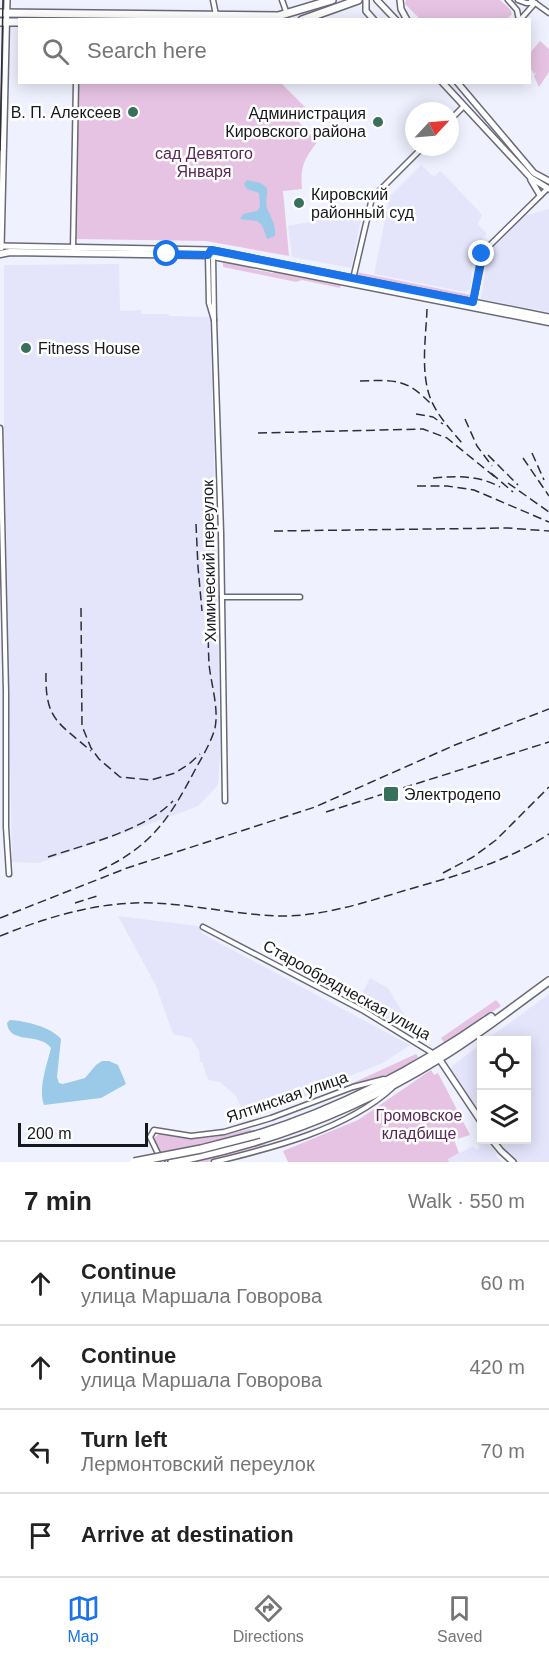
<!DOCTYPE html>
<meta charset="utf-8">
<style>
:root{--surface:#fff;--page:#f2f2f2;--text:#222;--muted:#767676;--line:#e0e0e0;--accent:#1a73e8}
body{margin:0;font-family:Arial,sans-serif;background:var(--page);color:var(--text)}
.controls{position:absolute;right:18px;bottom:18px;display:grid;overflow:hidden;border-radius:0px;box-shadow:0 3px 15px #0003}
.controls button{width:54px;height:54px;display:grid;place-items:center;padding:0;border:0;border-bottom:2px solid var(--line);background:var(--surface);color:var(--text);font:30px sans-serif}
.compass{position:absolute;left:405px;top:102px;width:54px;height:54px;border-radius:50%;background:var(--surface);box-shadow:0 3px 15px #0003;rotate:64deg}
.scale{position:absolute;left:18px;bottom:15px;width:130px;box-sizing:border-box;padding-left:6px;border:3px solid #17181c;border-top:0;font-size:16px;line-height:21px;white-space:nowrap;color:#17181c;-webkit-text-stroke:4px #fff;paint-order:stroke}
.stop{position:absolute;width:18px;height:18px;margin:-14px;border:4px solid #1a73e8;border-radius:50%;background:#fff}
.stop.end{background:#1a73e8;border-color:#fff;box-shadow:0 2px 6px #0008}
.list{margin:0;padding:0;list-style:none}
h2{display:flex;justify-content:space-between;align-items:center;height:78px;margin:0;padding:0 24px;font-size:26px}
h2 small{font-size:20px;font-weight:400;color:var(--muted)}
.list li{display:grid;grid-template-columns:39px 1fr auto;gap:18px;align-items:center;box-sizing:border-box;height:84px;padding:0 24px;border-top:2px solid var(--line)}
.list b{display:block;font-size:22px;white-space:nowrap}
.list p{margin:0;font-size:20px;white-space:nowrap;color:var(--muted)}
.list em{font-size:20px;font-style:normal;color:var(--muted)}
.icon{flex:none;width:33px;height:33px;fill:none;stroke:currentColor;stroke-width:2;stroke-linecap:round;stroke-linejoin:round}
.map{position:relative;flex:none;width:549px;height:1162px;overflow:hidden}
.search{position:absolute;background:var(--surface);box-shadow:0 3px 15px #0003;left:18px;right:18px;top:18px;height:66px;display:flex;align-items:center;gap:15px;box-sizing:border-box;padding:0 21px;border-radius:0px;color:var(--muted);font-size:22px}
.sheet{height:414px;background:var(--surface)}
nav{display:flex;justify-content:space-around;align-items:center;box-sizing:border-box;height:84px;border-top:2px solid var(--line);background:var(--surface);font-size:16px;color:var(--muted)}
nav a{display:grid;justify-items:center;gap:3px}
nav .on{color:var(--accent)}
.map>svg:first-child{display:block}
</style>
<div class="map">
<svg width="549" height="1162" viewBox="0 0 549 1162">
<rect width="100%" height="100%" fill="#f0f1ff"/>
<!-- built -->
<g fill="#e4e5fb">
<path d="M421,165L434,177L440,171L443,173L482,215L478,224L487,234L474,247L470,289L465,292L374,274L390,196Z"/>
<path d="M363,209L351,268L292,257L288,226L348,214Z"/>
<path d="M549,209V312L481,299L488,253L524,216Z"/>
<path d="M119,264L120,311L141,310V314H169V316L210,317L218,617L220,755L218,785L198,806L172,816L39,863L12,862L4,424V265Z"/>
<path d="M118,916L198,926L203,934L410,1045L383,1063L342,1079L297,1101L246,1119L236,1096L220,1082L208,1080L202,1062H200L199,1051L191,1038L173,1034L156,986Z"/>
<path d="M370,978L388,988L417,1036L352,1001L353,999L358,1001Z"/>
<path d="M549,994V1162H517L504,1151L497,1140H526V1040H486Z"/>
<path d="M481,1044V1117L451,1070L452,1066Z"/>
<path d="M486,1140L496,1152V1156L502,1162H449L448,1159L473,1146L476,1150L479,1148L478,1144Z"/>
</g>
<!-- green -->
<g fill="#e6c3e2">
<path d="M406,0H500L510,9L512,14L507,19H420L405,4Z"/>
<path d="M540,41L549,49V72L539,87L534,76L537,71L534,74L530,67V53Z"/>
<path d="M79,83H281L307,109L297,120L317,142C304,160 300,166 302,189L283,191L289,256L206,241L76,239Z"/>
<path d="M223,260L251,265L252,269L273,273L276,270L341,283L340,288L302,280L296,282L223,267Z"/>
<path d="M356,272L471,295L469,298L359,277Z"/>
<path d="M496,1000L501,1006L445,1044L441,1038Z"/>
<path d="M416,1054L418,1057L396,1072L344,1087Z"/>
<path d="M431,1070L434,1075L438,1073L470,1135L454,1140L459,1153L448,1159L449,1162H288L283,1151L358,1120Z"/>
<path d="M250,1129L267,1146L207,1162H165L154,1138L159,1134C199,1141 211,1139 250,1129Z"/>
</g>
<!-- water -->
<g fill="#9acae8">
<path d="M247,180L261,183L267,188C268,194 265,202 267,208C271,218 276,224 275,236L267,239L262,225L257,221L240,219L243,214L257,211L260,207L259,193L247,189L244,184Z"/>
<path d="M10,1020C26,1021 51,1027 61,1039L57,1077L59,1083L63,1084L85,1078L96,1065L102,1061H109L118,1065L126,1084L101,1098L44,1105C38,1088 47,1065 51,1048C40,1032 9,1045 7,1023Z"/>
</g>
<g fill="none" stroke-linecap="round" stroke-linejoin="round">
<defs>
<g id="minor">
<path d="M213,0L216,15"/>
<path d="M282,0L287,14"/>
<path d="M508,0L517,10L519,20"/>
<path d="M518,0L526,3H535"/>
<path d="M531,0L549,13"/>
<path d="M520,20L535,3"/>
<path d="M450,120L464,106"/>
<path d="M73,249L76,82"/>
<path d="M211,250L213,255L214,320L209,303L208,255Z"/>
<path d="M353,279L372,198L423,147"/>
<path d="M473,303L484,251L548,188"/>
<path d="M214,320L221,532L225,801"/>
<path d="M0,428L6,692V827L9,874"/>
<path d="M222,597H300"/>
<path d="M203,927L364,1011L434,1054"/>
<path d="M162,1162L150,1137L154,1130L191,1136L224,1132L271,1118L353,1087L384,1079"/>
<path d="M214,1162C272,1148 347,1129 392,1088"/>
</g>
<g id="tertiary">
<path d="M366,0V11L374,20"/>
<path d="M377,0L396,20"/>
<path d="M400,0L401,9L407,20"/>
<path d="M442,82L531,178L549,189"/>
<path d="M457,82L534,173L549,181"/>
<path d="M531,180L540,195"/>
<path d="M0,246L211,250L549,317"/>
<path d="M1,248L7,0"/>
<path d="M438,1057L482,1123"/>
<path d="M492,1140L501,1151L513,1162"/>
</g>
<path id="secondary" d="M0,254L10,252L208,255L549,322"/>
<g id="primary">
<path d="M0,13L278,16L332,0"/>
<path d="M302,20L358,0"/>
<path d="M0,22H20"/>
<path d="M259,1134C342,1108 420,1067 491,1017"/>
<path d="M172,1162C266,1144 358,1109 440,1058C478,1035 513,1007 549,981"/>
</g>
</defs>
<!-- minor casing -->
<use href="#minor" stroke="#696a76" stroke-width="7"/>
<!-- tertiary casing -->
<use href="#tertiary" stroke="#696a76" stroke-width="8"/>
<!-- secondary casing -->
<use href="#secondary" stroke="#696a76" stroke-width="9"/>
<!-- primary casing -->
<use href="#primary" stroke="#696a76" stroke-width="10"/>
<!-- minor -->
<use href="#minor" stroke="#fff" stroke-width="4"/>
<!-- tertiary -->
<use href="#tertiary" stroke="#fff" stroke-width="5"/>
<!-- secondary -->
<use href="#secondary" stroke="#fff" stroke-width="6"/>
<!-- primary -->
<use href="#primary" stroke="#fff" stroke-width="7"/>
<!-- tram -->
<path stroke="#2e2f34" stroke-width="1.5" d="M0,150L3,0"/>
<!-- rail -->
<g stroke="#2e2f34" stroke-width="1.5" stroke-dasharray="9 4.5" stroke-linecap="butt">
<path d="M427,309C426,337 420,373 431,400C438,416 450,429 462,443"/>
<path d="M360,381C396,380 406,378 432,405"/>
<path d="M416,414L433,417L443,424"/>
<path d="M465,419L477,446L492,466"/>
<path d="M258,433L423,429L447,438L495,477"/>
<path d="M532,453L544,480"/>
<path d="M488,455L518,485"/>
<path d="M523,458L549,496"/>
<path d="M491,473L513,492"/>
<path d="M433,478C458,476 478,475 500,487"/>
<path d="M508,483L549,512"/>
<path d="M417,486H447L474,490L549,522"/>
<path d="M196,524L198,567L202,611"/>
<path d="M274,531L508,528L549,531"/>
<path d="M81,608L82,726L91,748L99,759L120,777L151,780L175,773L189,764L200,754"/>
<path d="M46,673C45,720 58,722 91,751"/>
<path d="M326,812L549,742"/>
<path d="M48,857C87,844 145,830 173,801"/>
<path d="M99,871C152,846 169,819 195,770C202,757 211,743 215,728C219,708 211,684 209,664C208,643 208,621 208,600"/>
<path d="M443,873L473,857L496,840L549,787"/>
<path d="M75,903L97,896"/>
<path d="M0,918L127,868L315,807L455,745L549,709"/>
<path d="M0,936C50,916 100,901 154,903C198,905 242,916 286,916C329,915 369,901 410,889C459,875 506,862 549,834"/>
</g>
<defs>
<path id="primary-bridge" d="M134,1162L201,1149L259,1134"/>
</defs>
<!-- primary-bridge casing -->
<use href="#primary-bridge" stroke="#696a76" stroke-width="10" stroke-linecap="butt"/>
<!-- primary-bridge -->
<use href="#primary-bridge" stroke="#fff" stroke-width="7"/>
</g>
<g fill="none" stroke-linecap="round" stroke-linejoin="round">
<!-- route -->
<path stroke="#1a73e8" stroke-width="8" d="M167,254L208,255L211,250L473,302L482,254"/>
</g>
<!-- markers -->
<g fill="#37715b" stroke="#fff" stroke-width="2">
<circle cx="133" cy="112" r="6"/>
<circle cx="378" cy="122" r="6"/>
<circle cx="299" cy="203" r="6"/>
<circle cx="26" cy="348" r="6"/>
<rect x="383" y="786" width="16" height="16" rx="3"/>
</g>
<g text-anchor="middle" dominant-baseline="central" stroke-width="5" stroke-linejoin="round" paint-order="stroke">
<!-- poi labels -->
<g font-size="16" fill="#17181c" stroke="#fff" text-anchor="start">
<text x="121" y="112" text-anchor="end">В. П. Алексеев</text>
<text x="366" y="113" text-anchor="end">Администрация<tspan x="366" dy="18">Кировского района</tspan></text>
<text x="311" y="194">Кировский<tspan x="311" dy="18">районный суд</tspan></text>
<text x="38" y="348">Fitness House</text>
<text x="404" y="794">Электродепо</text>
</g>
<!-- park labels -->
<g font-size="16" fill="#592856" stroke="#fff">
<text x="204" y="153">сад Девятого<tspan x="204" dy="18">Января</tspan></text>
<text x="419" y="1115">Громовское<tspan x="419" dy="18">кладбище</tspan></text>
</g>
<!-- street labels -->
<g font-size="16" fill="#17181c" stroke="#fff">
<text transform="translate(209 561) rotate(-91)">Химический переулок</text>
<text transform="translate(347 990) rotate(29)">Старообрядческая улица</text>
<text transform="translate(287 1097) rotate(-19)">Ялтинская улица</text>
</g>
</g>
</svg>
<div class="controls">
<button><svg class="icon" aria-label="locate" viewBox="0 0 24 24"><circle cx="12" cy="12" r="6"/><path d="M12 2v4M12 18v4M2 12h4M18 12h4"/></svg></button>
<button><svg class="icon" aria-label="layers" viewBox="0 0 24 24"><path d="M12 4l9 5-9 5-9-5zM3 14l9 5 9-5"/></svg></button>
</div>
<svg class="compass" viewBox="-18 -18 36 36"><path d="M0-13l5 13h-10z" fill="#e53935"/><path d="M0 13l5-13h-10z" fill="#767676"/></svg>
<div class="scale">200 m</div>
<div class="stop" style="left:167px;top:254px"></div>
<div class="stop end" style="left:482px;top:254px"></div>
<div class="search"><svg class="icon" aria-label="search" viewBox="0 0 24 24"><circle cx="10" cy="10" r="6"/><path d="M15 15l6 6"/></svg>Search here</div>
</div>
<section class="sheet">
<h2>7 min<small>Walk · 550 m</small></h2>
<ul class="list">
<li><svg class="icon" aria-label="ahead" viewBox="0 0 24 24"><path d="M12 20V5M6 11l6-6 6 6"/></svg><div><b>Continue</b><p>улица Маршала Говорова</p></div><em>60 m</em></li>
<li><svg class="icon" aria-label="ahead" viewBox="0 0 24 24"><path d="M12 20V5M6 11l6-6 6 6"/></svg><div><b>Continue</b><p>улица Маршала Говорова</p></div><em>420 m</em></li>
<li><svg class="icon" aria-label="left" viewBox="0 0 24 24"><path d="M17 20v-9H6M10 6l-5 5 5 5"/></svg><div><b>Turn left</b><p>Лермонтовский переулок</p></div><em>70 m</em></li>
<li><svg class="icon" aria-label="arrive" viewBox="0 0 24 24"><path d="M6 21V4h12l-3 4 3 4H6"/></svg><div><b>Arrive at destination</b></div></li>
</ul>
</section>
<nav>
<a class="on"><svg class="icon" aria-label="map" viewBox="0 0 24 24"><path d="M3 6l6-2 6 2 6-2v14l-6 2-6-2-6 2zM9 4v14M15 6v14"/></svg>Map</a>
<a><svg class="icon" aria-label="directions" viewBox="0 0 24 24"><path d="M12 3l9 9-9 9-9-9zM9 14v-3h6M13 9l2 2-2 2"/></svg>Directions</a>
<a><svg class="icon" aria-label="saved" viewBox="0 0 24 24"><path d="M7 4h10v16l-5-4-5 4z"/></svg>Saved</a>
</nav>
